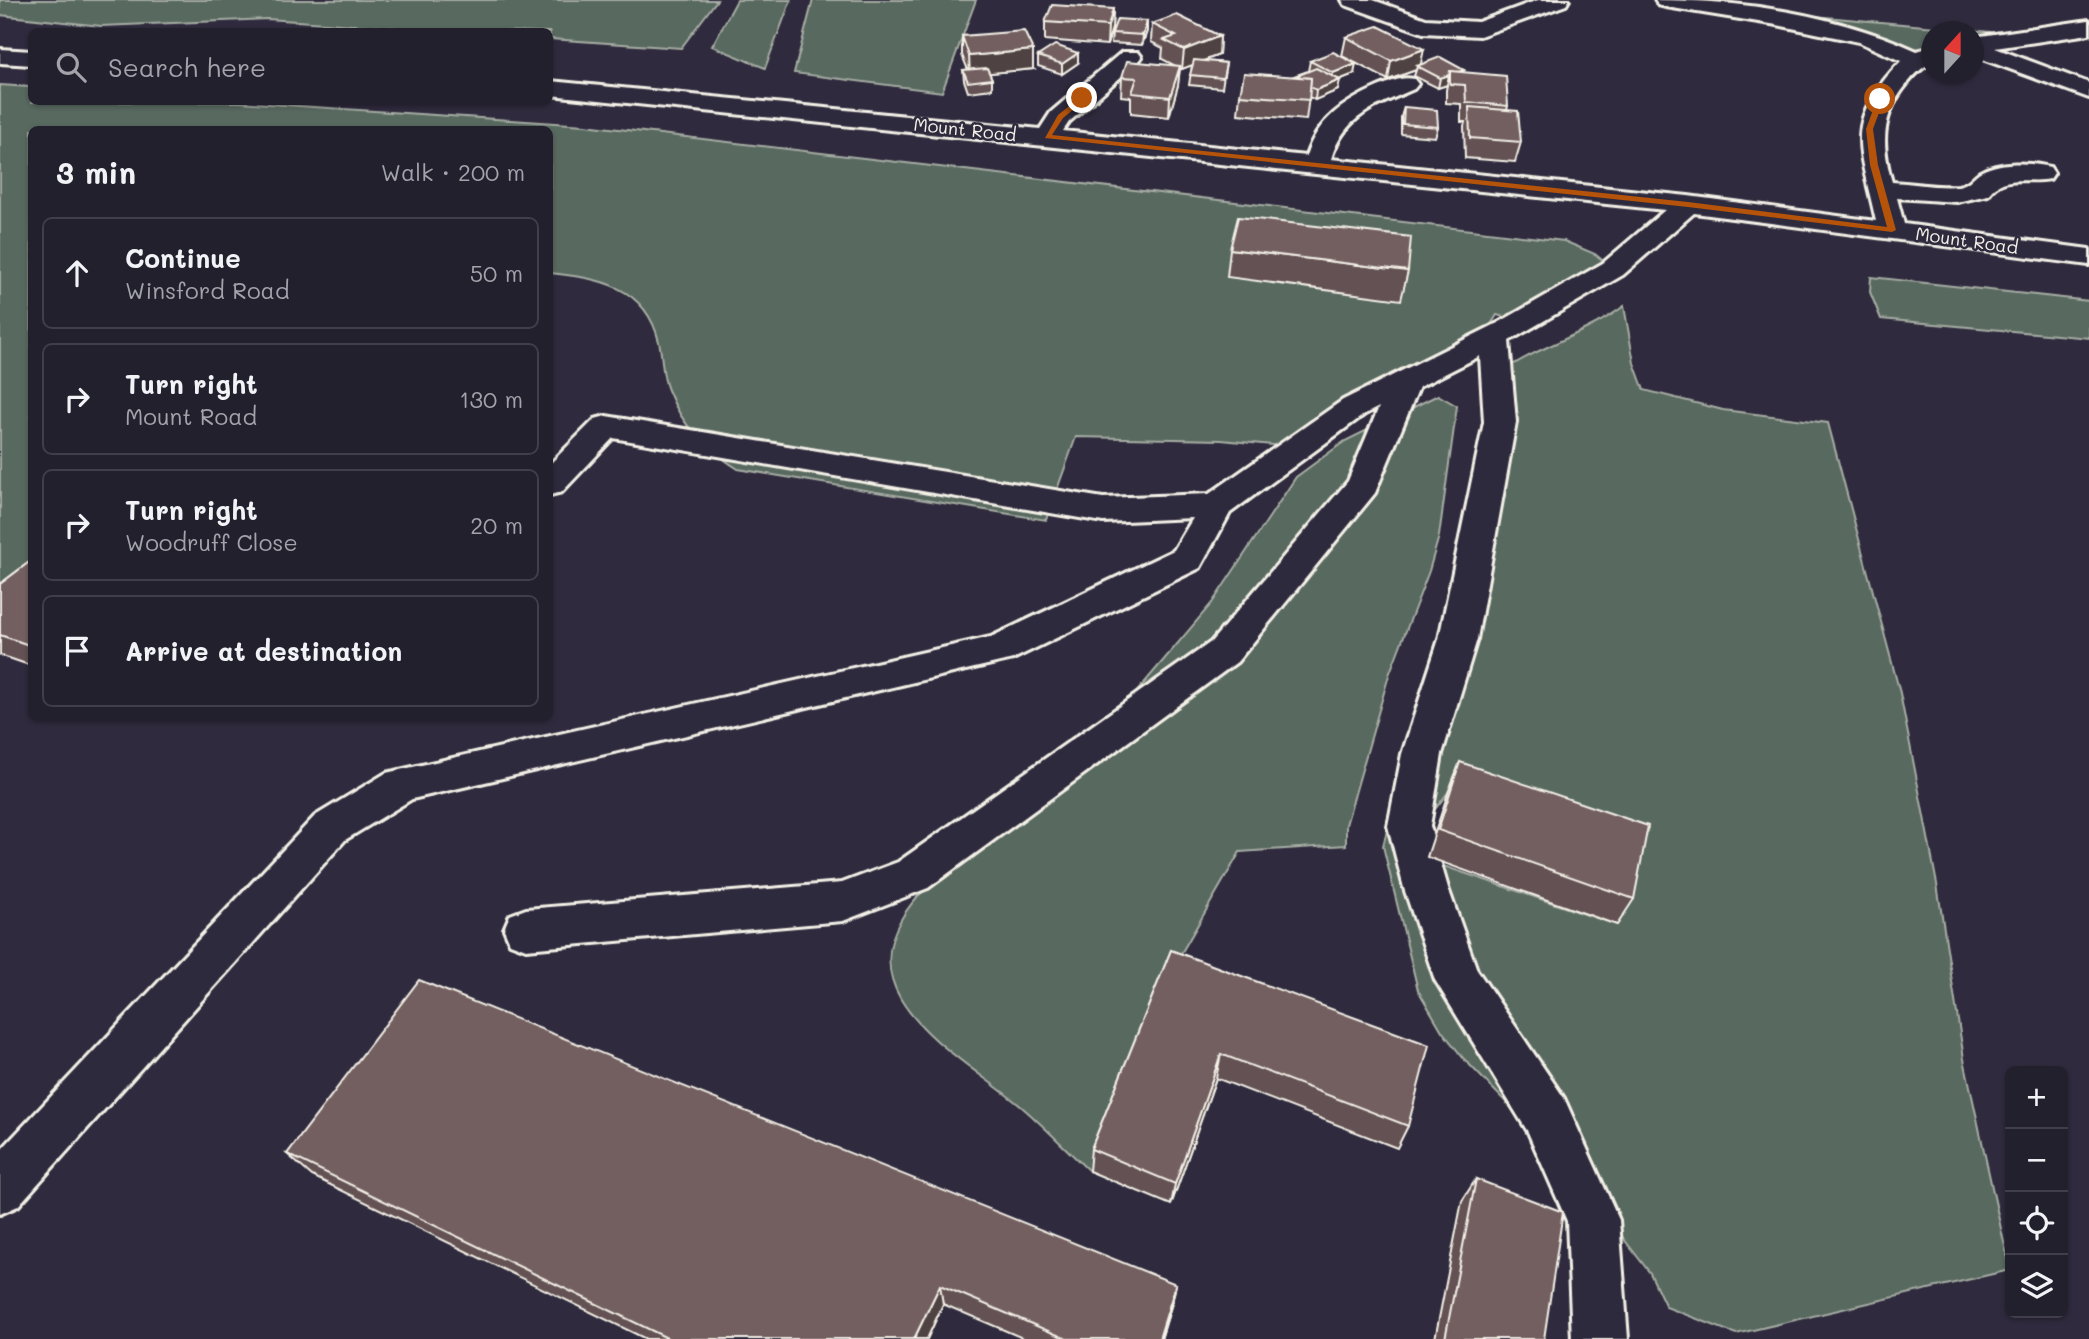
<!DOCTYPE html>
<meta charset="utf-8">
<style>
:root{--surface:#23202e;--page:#2b2836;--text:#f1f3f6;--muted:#a3a3aa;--line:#403e4a}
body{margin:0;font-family:Mali,sans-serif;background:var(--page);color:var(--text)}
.controls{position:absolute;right:21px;bottom:21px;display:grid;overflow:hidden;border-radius:10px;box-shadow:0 2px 5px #0004}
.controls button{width:63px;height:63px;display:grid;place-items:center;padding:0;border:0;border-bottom:2px solid var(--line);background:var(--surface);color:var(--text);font:35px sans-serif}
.compass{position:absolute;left:1921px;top:21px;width:63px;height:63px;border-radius:50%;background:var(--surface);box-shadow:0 2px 5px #0004;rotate:21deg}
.stop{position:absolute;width:21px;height:21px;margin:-16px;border:5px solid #b45309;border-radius:50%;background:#fff}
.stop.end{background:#b45309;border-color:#fff;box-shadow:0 2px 7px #0008}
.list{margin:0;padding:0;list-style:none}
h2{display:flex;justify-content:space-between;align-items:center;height:91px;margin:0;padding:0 28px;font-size:30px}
h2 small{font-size:23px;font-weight:400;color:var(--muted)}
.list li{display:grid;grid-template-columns:46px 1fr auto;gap:21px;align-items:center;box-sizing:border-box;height:112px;margin:0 14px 14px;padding:0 14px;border:2px solid var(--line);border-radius:10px}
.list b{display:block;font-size:26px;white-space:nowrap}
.list p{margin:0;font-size:23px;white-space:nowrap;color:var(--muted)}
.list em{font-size:23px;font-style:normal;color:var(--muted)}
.icon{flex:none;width:38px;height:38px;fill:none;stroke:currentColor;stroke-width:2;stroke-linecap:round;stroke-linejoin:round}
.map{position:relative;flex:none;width:2089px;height:1339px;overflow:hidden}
.search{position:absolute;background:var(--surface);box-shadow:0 2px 5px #0004;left:28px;top:28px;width:525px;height:77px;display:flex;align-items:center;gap:18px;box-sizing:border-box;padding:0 24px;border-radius:10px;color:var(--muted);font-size:26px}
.panel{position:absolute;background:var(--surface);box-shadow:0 2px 5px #0004;left:28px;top:126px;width:525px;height:595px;border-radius:10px}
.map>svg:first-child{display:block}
</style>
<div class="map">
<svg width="2089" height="1339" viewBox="0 0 2089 1339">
<rect width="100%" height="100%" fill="#2f2a3d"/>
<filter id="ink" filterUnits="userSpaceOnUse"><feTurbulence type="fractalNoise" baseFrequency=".0143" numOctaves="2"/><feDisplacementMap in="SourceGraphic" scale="14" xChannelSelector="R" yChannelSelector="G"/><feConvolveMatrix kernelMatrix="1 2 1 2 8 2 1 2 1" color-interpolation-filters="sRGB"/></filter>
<g filter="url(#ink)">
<!-- green -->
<g fill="#596960" stroke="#a6ada4" stroke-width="2" fill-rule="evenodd">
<path d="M0,0H717L681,48L550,39V32L443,31L267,19L101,26L0,15Z"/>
<path d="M737,0H791L765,68L712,46Z"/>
<path d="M813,0H976L942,92L794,73Z"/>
<path d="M1747,10L1991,32L1974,37V32H1932L1931,51L1911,57L1866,37Z"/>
<path d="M0,85L31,87L32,102H239L585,125L1564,241L1595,254L1613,269L1524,323L1497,315L1477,346L1283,446L1221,440L1076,437L1046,520L738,469C703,446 684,429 668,390C661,374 663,358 659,342C646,286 599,278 550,273V130H32L31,609L0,634Z"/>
<path d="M1871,277L2089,301V338L1881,319L1870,292Z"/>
<path d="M1624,306L1634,363L1644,390L1723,410L1828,423L1900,693L1937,884L1964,1059L2010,1270L1736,1334L1666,1307L1650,1273L1565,1163L1464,1059L1442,1031L1418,990L1383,846L1425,676L1468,550L1491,380C1530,348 1583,337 1624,306ZM1450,790L1617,925L1402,852Z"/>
<path d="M1438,395L1457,406L1439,536L1429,571L1389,675L1346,825V845L1240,852L1168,976L1089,1171C1067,1150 1046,1128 1023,1108C957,1052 833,993 918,896L1101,734L1212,603L1296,477L1345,441Z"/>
</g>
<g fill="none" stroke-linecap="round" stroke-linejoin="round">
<defs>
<g id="minor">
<path d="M1342,0H1373L1426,19L1478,22L1538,0H1569L1566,5L1480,36L1423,33L1345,5Z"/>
<path d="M1655,0C1743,0 1837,15 1917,51L1932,47V62C1921,68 1914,75 1907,84C1881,115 1881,145 1892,182C1913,183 1937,188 1958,186C1970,184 1971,178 1980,172C1999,161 2030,162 2050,167L2054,173L2050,179C2027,184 2004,172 1988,195L1957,202L1897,198L1904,224L2089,249V265L1694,213L1623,275L1509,341L1516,422L1477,639L1442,754L1430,826L1448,888L1477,970L1564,1098L1619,1220L1628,1339H1572L1567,1221L1528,1132L1435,980L1404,888L1388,826L1402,754L1439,639L1484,422L1480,356L1419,387L1375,493L1237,662L928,888L843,921L526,949L510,943L504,929L510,915L526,909L842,883L898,862L1211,642L1348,481L1379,407L1365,414L1230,513L1200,568L1013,659L412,799L345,840L18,1206L0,1214V1151L315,816L386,773L991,637L1174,550L1193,518L1103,522L613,438L562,492L550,495V464L595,419L606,416L1103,498L1209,494L1343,400L1498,323L1603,263L1665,210L550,95V81L1040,129L1051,112L1122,52H1138L1142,57L1138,62L1069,122L1063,131L1306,156C1318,119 1344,102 1378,87C1391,82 1401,76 1414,79L1418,84L1414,89C1376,106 1344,115 1331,159L1688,196L1876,221C1860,146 1841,124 1901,61L1859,42L1777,25L1666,7L1658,5Z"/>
<path d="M2089,20V34L1995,48L2089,83V98L1974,56V37Z"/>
<path d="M0,49L32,51V65L0,63Z"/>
</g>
</defs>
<!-- minor casing -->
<use href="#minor" stroke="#f4f1e8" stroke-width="6"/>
<!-- minor -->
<use href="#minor" fill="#2f2a3d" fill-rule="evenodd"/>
</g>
<!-- wall -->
<g fill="#635153" stroke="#f4f1e8" stroke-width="2">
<path d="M1113,9L1112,28L1107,45L1045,40V22Z"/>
<path d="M1147,21V31L1142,45L1111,43L1112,33Z"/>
<path d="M1152,24L1220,36L1219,55L1203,61L1226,63L1222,88L1189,85L1192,65L1182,69L1180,68L1178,85L1169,117L1131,113V97L1121,96L1122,77L1176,66L1162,59L1163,48L1151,42Z"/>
<path d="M962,36L1033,69L989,73L992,79V89L968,92L964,80L963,70H968L962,55Z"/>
<path d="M1346,37L1421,65L1464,70L1463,72L1508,106L1507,110L1521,142L1515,162L1465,158L1464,126L1465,122H1461V104L1446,103V90L1447,85L1438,88L1414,76L1416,70L1388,80L1342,56Z"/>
<path d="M1038,56L1078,63L1062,74L1038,66Z"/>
<path d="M1310,61L1354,74L1339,80L1338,90L1315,100L1309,97L1306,120L1238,114L1240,95L1308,71Z"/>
<path d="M1404,107L1438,127L1435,137L1401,134V117Z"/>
<path d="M1230,249L1408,271L1401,300L1227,277Z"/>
<path d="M32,560V666L0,655V584Z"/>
<path d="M1460,762L1634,899L1617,925L1427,857L1449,790Z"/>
<path d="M1171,950L1408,1126L1397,1148L1216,1078L1171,1205L1089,1171L1091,1149Z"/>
<path d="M287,1154L1176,1284L1172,1303L1161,1339H1025L943,1304L927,1339H646L312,1176Z"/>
<path d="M1476,1179L1544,1339H1435L1462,1201Z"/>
</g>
<!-- shaded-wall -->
<g fill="#504243" stroke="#f4f1e8" stroke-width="2">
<path d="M1113,9L1112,28L1107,45L1108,26Z"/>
<path d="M1147,21V31L1142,45L1143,35Z"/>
<path d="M1220,36L1219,55L1182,69L1184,50Z"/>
<path d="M1424,49L1420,68L1417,66L1416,70L1388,80L1391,61Z"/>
<path d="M1033,50V69L970,75L969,56Z"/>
<path d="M1078,53V63L1062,74V64Z"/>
<path d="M1356,64L1354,74L1331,83L1333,73Z"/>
<path d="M1180,66L1178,85L1169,117L1170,97Z"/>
<path d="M1449,75L1447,85L1438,88L1440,78Z"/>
<path d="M1340,80L1338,90L1315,100L1316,90Z"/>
<path d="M1221,1054L1216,1078L1171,1205L1175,1184Z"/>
<path d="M1176,1284L1172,1303L1161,1339H1159Z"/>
<path d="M940,1285L943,1304L927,1339H914Z"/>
</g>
<!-- building -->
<g fill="#735e60" stroke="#f4f1e8" stroke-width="2">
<path d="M1052,5L1113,9L1108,26L1045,22Z"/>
<path d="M1177,15L1220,36L1184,50L1164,40L1176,36L1152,24Z"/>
<path d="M1117,19L1147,21L1143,35L1112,33Z"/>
<path d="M1378,26L1424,49L1391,61L1346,37Z"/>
<path d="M1024,31L1033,50L969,56L962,36Z"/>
<path d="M1055,45L1078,53L1062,64L1038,56Z"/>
<path d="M1333,52L1356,64L1333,73L1310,61Z"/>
<path d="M1440,57L1464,70L1458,72L1450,71L1449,75L1440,78L1417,66Z"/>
<path d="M1194,60L1226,63L1223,78L1190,75Z"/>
<path d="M1127,61L1180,66L1170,97L1132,93L1137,78L1122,77Z"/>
<path d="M987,68L992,79L968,82L963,70Z"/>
<path d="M1316,68L1340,80L1316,90L1310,87L1311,78L1294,77Z"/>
<path d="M1450,71L1506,76L1508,106L1466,102L1465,85L1450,84Z"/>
<path d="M1244,73L1311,78L1309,100L1240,95Z"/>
<path d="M1404,107L1437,110L1438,127L1403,124Z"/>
<path d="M1469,107L1518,111L1521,142L1470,138Z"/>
<path d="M1238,217L1411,237L1408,271L1230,249Z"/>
<path d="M32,560V646L0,635V584Z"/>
<path d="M1460,762L1648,826L1634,899L1438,830Z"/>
<path d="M1171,950L1429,1045L1408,1126L1221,1054L1175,1184L1091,1149Z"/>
<path d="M419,980L1176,1284L1159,1339H1067L940,1285L914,1339H669L287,1154Z"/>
<path d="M1476,1179L1563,1212L1544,1339H1445Z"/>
</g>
</g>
<!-- route -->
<path fill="#b45309" d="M1082,96L1085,100L1063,118L1052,135L1688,202L1887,227L1870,165L1866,129L1877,99L1880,97L1884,99L1873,129L1878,165L1896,230L1892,232L1688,207L1045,138L1058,115Z"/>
<g text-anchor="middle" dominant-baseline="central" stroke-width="5" stroke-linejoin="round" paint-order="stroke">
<!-- far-street labels -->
<g font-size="18" fill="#f4f1e8" stroke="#2f2a3d">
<text transform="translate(965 129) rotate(6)">Mount Road</text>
<text transform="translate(1967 240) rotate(8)">Mount Road</text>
</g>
</g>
</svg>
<div class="controls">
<button>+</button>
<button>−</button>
<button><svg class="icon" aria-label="locate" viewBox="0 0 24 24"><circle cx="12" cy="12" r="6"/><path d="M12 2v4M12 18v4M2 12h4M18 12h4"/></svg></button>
<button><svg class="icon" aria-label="layers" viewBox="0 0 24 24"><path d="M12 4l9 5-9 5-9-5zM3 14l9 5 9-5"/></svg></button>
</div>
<svg class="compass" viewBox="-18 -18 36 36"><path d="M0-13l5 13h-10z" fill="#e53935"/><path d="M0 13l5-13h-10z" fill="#a3a3aa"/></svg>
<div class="stop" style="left:1880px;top:99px"></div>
<div class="stop end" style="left:1082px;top:98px"></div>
<div class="search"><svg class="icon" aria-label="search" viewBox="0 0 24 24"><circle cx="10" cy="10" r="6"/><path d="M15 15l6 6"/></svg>Search here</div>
<section class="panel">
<h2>3 min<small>Walk · 200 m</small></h2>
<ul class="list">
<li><svg class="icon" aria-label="ahead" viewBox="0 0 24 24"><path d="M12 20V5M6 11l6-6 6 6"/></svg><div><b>Continue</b><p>Winsford Road</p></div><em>50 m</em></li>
<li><svg class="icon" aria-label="right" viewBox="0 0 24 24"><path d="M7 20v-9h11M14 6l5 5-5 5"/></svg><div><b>Turn right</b><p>Mount Road</p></div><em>130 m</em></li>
<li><svg class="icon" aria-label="right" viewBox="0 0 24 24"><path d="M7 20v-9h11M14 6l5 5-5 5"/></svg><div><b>Turn right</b><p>Woodruff Close</p></div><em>20 m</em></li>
<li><svg class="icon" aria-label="arrive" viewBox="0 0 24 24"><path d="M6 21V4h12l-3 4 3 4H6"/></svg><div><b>Arrive at destination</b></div></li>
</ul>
</section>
</div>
